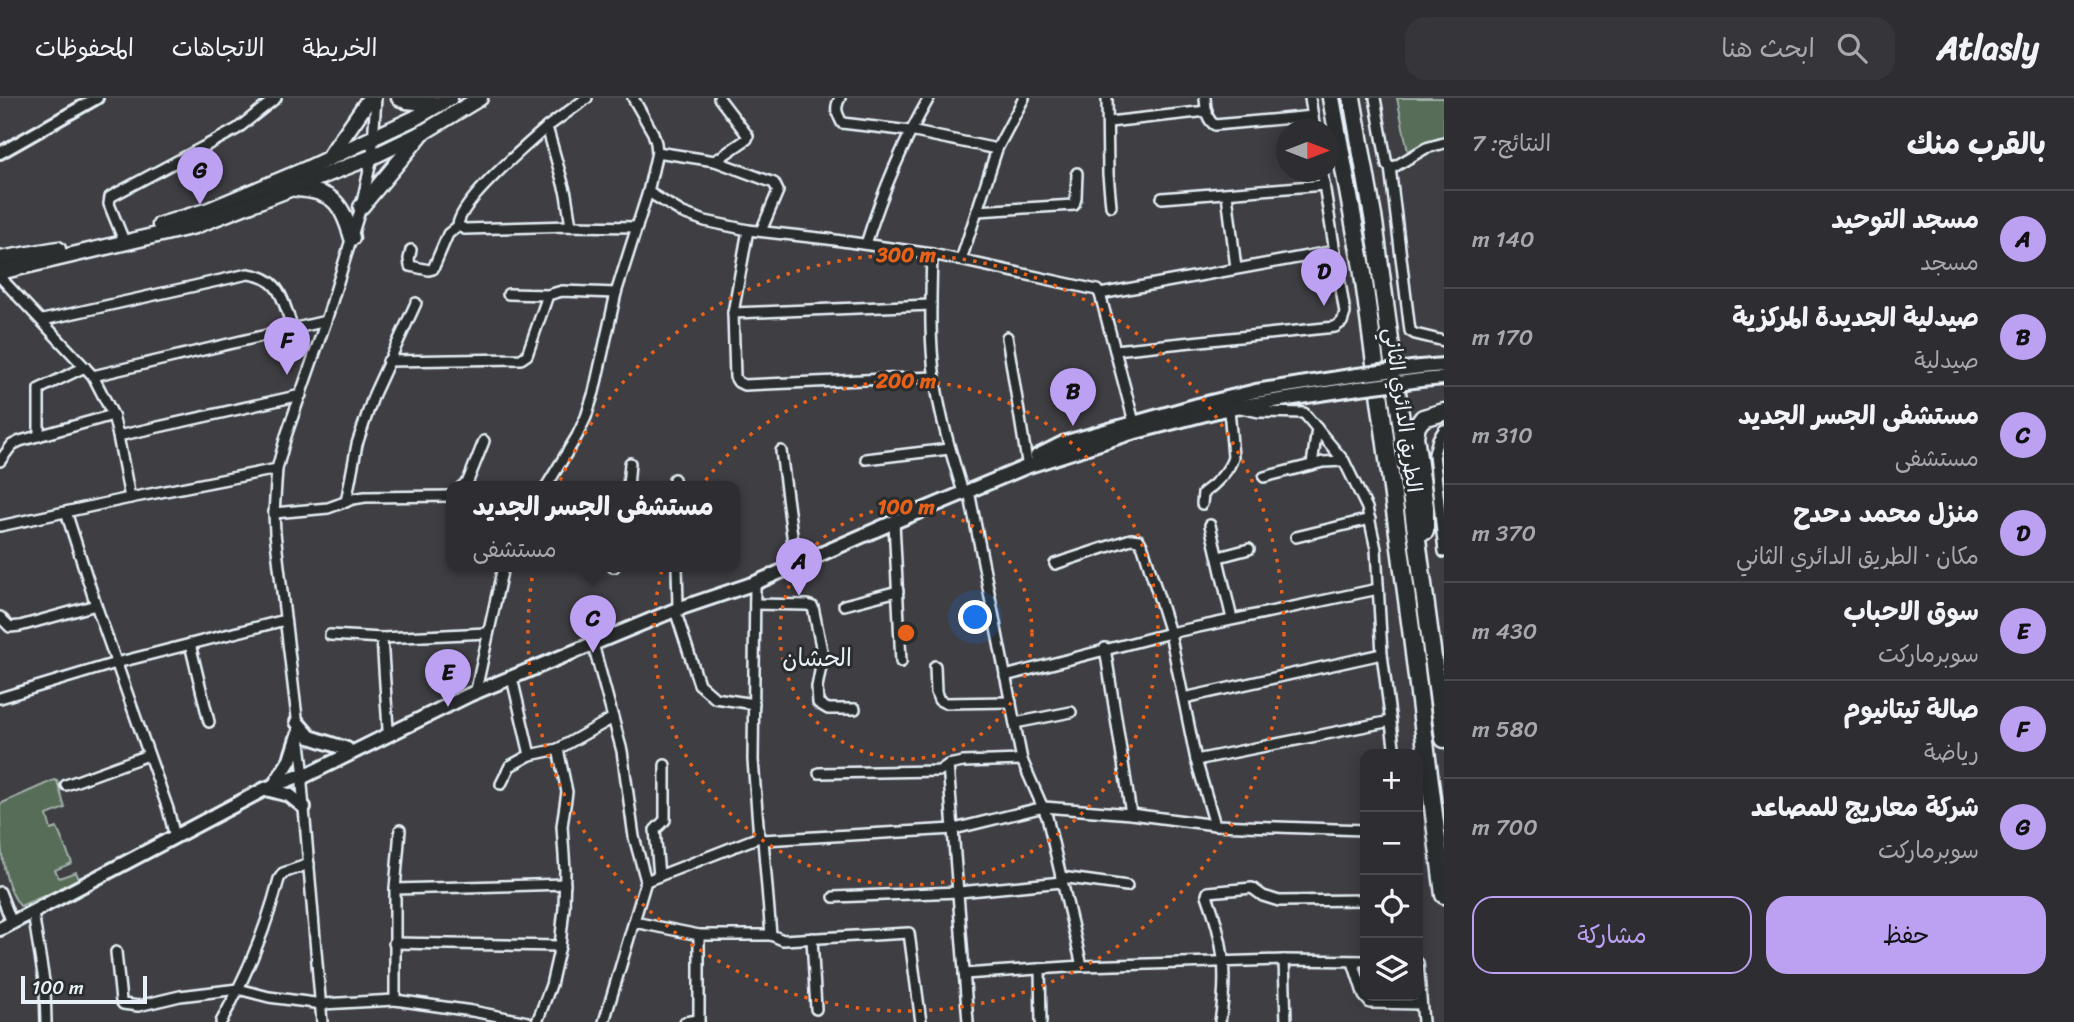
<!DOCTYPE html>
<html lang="ar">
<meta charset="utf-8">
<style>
:root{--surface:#2e2e32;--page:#36363a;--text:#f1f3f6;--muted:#a7a8ac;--line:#494a4d;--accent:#bca0f2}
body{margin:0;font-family:Sriracha,"Playpen Sans Arabic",sans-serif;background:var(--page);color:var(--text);direction:rtl}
.controls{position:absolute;right:21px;bottom:21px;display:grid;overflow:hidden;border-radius:14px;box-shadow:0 4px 18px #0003}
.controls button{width:63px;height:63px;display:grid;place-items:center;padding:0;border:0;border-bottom:2px solid var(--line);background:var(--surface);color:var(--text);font:35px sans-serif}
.compass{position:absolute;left:1276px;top:21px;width:63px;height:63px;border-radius:50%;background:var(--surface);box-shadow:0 4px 18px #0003;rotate:90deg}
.scale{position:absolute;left:21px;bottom:18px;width:126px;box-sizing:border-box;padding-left:7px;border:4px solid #e8f1f8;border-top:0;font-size:19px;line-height:24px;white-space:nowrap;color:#e8f1f8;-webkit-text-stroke:5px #2a2d2e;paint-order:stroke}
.you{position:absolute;left:976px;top:520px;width:24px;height:24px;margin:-18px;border:5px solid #fff;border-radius:50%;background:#1a73e8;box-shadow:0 0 0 10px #1a73e833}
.badge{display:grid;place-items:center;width:46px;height:46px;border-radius:50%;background:var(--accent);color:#111;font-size:23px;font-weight:700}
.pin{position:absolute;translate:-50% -58px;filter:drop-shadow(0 2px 4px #0008)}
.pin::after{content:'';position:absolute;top:37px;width:24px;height:21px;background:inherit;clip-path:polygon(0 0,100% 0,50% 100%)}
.popup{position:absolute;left:446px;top:383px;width:294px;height:91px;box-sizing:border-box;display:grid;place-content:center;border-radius:14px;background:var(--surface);filter:drop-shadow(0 2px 5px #0005);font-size:23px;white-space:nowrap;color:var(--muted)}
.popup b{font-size:26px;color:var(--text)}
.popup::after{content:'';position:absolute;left:50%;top:100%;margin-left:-14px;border:14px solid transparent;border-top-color:var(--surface)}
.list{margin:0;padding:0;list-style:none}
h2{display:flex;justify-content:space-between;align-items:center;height:91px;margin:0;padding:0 28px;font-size:30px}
h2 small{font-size:23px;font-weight:400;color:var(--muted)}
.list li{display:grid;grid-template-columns:46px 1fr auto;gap:21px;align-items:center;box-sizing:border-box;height:98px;padding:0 28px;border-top:2px solid var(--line)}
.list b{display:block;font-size:26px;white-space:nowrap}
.list p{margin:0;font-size:23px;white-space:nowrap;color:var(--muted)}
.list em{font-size:23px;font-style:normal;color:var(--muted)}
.actions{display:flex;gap:14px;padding:21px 28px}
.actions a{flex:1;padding:16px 0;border:2px solid var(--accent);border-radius:21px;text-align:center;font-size:24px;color:var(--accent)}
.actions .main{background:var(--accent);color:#111}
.icon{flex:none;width:38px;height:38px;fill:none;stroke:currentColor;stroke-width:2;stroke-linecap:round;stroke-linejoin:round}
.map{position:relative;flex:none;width:1444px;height:924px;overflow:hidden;direction:ltr}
header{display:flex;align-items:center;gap:42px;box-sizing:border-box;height:98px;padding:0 35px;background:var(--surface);border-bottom:2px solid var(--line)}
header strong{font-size:33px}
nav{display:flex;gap:38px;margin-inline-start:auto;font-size:24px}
.search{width:490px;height:63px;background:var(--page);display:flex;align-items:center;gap:18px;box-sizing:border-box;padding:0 24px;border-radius:21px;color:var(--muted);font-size:26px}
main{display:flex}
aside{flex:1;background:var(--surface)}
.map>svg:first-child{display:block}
</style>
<header>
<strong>Atlasly</strong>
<div class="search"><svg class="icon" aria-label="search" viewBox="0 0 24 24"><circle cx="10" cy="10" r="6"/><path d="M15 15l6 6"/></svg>ابحث هنا</div>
<nav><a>الخريطة</a><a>الاتجاهات</a><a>المحفوظات</a></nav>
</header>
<main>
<aside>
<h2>بالقرب منك<small>النتائج: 7</small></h2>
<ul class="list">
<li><span class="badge">A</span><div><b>مسجد التوحيد</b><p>مسجد</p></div><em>140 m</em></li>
<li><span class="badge">B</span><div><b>صيدلية الجديدة المركزية</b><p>صيدلية</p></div><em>170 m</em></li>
<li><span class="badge">C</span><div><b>مستشفى الجسر الجديد</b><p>مستشفى</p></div><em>310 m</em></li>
<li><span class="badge">D</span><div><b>منزل محمد دحدح</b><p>مكان · الطريق الدائري الثاني</p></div><em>370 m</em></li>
<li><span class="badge">E</span><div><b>سوق الاحباب</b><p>سوبرماركت</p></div><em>430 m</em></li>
<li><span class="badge">F</span><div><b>صالة تيتانيوم</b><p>رياضة</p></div><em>580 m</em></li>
<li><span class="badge">G</span><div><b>شركة معاريج للمصاعد</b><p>سوبرماركت</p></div><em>700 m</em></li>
</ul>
<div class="actions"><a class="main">حفظ</a><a>مشاركة</a></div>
</aside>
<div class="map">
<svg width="1444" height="924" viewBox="0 0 1444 924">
<rect width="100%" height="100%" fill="#3e3e43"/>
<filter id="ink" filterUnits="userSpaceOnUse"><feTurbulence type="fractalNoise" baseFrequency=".0143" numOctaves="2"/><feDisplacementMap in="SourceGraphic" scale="14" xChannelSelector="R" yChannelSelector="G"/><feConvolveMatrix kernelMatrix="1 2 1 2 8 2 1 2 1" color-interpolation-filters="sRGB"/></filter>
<g filter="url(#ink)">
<!-- green -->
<g fill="#586d58" stroke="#a0afa8" stroke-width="2">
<path d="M1397,0H1444V41L1408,54Z"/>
<path d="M54,682L57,683L65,710L47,717L51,732L57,730L72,765L55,772L59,780L76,774L80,783L20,808C0,782 0,740 0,706Z"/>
</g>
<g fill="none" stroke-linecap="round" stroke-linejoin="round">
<defs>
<g id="minor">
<path d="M840,0C834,11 837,15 842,25L910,33L997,51"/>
<path d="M1107,0L1108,76L1111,108"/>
<path d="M1205,0C1206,10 1206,22 1215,27L1313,18"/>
<path d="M1310,0L1315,32"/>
<path d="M1375,0L1387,67L1394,69L1426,50L1444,45"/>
<path d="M1109,24L1207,13"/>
<path d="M547,29C528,46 458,105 458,128L465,131L571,128L637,129"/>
<path d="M657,54L715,63L774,85L778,93L761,133"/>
<path d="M715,63L747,41L748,38L719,0"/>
<path d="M1390,69L1410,233L1415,236L1444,243"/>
<path d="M648,94L683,115L705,123L748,132L828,141L932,156"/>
<path d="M1227,96L1236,170"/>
<path d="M1162,100L1324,87"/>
<path d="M977,113L1074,107L1076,100L1077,75"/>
<path d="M571,128L566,96L547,29L587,0"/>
<path d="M748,132L733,215L735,279L738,284L744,287L935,279"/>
<path d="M122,138L109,106L110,99L237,31L276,0"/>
<path d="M866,146C882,95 902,47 929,0"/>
<path d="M411,152L409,161L410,168L429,172L433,171L448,136L458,128"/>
<path d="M961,162L997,51L1024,0"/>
<path d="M0,179L93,278L113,317L118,338L130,400"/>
<path d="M508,196L548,197"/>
<path d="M1100,196L1335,153"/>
<path d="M733,215L931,207"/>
<path d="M43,222L248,176C282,180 282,202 293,231"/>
<path d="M1007,239L1027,364L1026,369"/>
<path d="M1115,252L1335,229L1342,224L1345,215L1322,74"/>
<path d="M388,263L521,261L527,257L548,197L562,193L616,195"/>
<path d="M93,278L326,223"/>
<path d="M1241,310L1259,314L1304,315L1344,363L1367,410L1376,451L1382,556L1395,656"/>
<path d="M1444,332L1438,341L1434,356L1444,454"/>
<path d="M39,338V291L85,269"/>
<path d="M118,338L301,297"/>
<path d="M781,353L795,460"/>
<path d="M866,361L949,351"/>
<path d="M0,363L12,347L20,343L113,317"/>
<path d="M1312,367L1317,330"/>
<path d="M1264,379L1323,364L1344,363"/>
<path d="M674,381L675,389"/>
<path d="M461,389L468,383L484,343"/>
<path d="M546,389L577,338L586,319L594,294L616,195L648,94L657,54L656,45L653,35L633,0"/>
<path d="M628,389L630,365"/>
<path d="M962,391C951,355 940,319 935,281C929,240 931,197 932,156L1097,192L1100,196L1134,324"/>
<path d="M969,393L1022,662L1047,719L1082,868"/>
<path d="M346,404L357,346L374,296L416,205"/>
<path d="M1202,406L1203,395C1215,387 1230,372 1233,359L1229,310"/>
<path d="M66,414L96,507L168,711L175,739"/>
<path d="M274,415L328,410L353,401L365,399L451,398"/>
<path d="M894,424L901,564"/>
<path d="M1210,427L1232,521"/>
<path d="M0,428L130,400L277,371"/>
<path d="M1296,439L1370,421"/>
<path d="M1219,459L1249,451"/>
<path d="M1055,466L1131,441L1139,442L1143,449L1170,535L1196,662L1215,727"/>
<path d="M613,469H614"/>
<path d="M677,469L678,508"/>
<path d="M755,506L807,507L813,509L823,558L817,589L818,605L828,611H855"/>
<path d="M844,507L898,493"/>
<path d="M675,512L699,586L715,600L754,606"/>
<path d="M0,519L10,529L20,528L96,507"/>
<path d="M330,537L382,540"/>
<path d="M190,546L209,624"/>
<path d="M593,546L622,653L634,739L646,783L604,924"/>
<path d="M1105,550L1131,716"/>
<path d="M935,568L936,594L939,602L945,605L1011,604"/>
<path d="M1005,578L1170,535L1378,491"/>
<path d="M476,592L503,469"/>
<path d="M0,600L116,565L285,522"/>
<path d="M1184,600L1382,556"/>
<path d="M1015,625L1071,614"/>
<path d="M388,631L382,540L487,535"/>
<path d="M530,657L558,651L613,620"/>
<path d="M1196,662L1391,623"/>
<path d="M948,667L968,924"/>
<path d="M819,675L939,673L948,667L963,664L1022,662"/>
<path d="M501,686L510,668L530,657L512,580"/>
<path d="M66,687L148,657"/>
<path d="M400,732L395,791V902L472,913L528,924"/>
<path d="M759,739L763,742L954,731L1044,709L1131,716L1215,727L1365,732"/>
<path d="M763,742L771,837L783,842L909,835L921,924"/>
<path d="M659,778L655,732L665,722V667"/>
<path d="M1061,779L1127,788"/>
<path d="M646,783L759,739L753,662L755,485"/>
<path d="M395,791L565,786"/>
<path d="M0,794L12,825"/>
<path d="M834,799L959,794L1062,784"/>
<path d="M33,815L45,889L46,924"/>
<path d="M634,824L699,837H771"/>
<path d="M812,840L816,911"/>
<path d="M394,845L560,848"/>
<path d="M116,854L121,903L123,906L138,908L180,898L238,891L269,899L322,906L395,902"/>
<path d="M1284,862L1286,924"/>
<path d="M1353,864L1364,898L1370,905L1421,906"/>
<path d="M1418,865L1423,924"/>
<path d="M1040,871L1041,924"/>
<path d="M964,876L1082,868L1284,862L1365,863"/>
<path d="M221,924C246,879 266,831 279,781L283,775L309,766"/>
<path d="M322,924L302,687L303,670L275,435L274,415L277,371L286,338L326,223L361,109L372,59L376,0"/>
<path d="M537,924L551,887L560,848L564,810L565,772L562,728L567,694L558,651"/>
<path d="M685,924L698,922"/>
<path d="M699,924V837"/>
<path d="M1220,924C1228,875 1224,843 1207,797L1208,794L1252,790L1263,798L1279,803L1365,802"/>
</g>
<path id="tertiary" d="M0,55L97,0"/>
<g id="secondary">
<path d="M1420,269L1444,267"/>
<path d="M1421,282L1444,280"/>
<path d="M1037,358L1063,345L1198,307L1256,293L1357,277"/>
<path d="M297,624L310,639L347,651"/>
<path d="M275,686L290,662L298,637"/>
<path d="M266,691L289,697L304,709"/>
<path d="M0,831L265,691L296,679H303L469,597L675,512L755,485L894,424L1026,369L1128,336L1229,310L1359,290"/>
</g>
<g id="primary">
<path d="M399,0L406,3L437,6"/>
<path d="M329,59L370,0"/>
<path d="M296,91C334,93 342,106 352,140"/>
<path d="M361,109L420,38"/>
<path d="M160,127L209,112L304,72L415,20L450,0"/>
<path d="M0,161L58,151"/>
<path d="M0,174L195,128L372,59L424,34L480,0"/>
</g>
<g id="trunk">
<path d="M1331,0L1362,169L1411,531L1444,797"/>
<path d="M1352,0L1374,124L1444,641"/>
<path d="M1425,433V409L1415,338L1417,328L1423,320L1444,314"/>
</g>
</defs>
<!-- minor casing -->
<use href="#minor" stroke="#e8f1f8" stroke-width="14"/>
<!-- tertiary casing -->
<use href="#tertiary" stroke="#e8f1f8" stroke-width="16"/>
<!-- secondary casing -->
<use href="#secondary" stroke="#e8f1f8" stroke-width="18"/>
<!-- primary casing -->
<use href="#primary" stroke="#e8f1f8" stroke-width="19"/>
<!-- trunk casing -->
<use href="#trunk" stroke="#e8f1f8" stroke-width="21"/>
<!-- minor -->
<use href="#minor" stroke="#2a2d2e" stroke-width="9"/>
<!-- tertiary -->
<use href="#tertiary" stroke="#2a2d2e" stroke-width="10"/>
<!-- secondary -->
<use href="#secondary" stroke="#2a2d2e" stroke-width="12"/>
<!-- primary -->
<use href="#primary" stroke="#2a2d2e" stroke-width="14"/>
<!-- trunk -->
<use href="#trunk" stroke="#2a2d2e" stroke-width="16"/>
<defs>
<g id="secondary-bridge">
<path d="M1357,277L1420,269"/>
<path d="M1359,290L1421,282"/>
</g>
</defs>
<!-- secondary-bridge casing -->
<use href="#secondary-bridge" stroke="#e8f1f8" stroke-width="18" stroke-linecap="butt"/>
<!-- secondary-bridge -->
<use href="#secondary-bridge" stroke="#2a2d2e" stroke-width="12"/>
</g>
</g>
<!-- distance rings -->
<g fill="none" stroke="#e86118" stroke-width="3.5" stroke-dasharray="3.5 7">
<circle cx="906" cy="535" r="126"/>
<circle cx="906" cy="535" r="252"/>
<circle cx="906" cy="535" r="378"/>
</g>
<g text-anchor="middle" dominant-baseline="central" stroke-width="6" stroke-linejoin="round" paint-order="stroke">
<!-- street labels -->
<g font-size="21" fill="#e8f1f8" stroke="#2a2d2e">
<text transform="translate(1403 312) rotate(82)">الطريق الدائري الثاني</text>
</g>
<!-- quarter labels -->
<g font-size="24" fill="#e8f1f8" stroke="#2a2d2e">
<text x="817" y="560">الحشان</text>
</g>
</g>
<circle cx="906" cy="535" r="10" fill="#e86118" stroke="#2a2d2e" stroke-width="3.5"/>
<g font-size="21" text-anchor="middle" font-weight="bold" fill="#e86118" stroke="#2a2d2e" stroke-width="6" stroke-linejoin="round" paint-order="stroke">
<text x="906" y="164">300 m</text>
<text x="906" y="290">200 m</text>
<text x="906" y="416">100 m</text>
</g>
</svg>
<div class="controls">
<button>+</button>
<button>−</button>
<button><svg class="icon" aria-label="locate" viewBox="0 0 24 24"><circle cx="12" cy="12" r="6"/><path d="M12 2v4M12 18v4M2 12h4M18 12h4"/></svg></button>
<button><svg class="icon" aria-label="layers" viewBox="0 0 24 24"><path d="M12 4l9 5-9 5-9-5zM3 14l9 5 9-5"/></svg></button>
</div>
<svg class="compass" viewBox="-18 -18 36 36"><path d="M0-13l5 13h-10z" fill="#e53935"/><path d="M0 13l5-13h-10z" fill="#a7a8ac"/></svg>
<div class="scale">100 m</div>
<div class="you"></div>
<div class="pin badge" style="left:799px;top:498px">A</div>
<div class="pin badge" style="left:1073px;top:328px">B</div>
<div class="pin badge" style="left:593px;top:555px">C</div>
<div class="popup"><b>مستشفى الجسر الجديد</b>مستشفى</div>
<div class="pin badge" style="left:1324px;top:208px">D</div>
<div class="pin badge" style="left:448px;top:609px">E</div>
<div class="pin badge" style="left:287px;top:277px">F</div>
<div class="pin badge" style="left:200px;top:107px">G</div>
</div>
</main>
